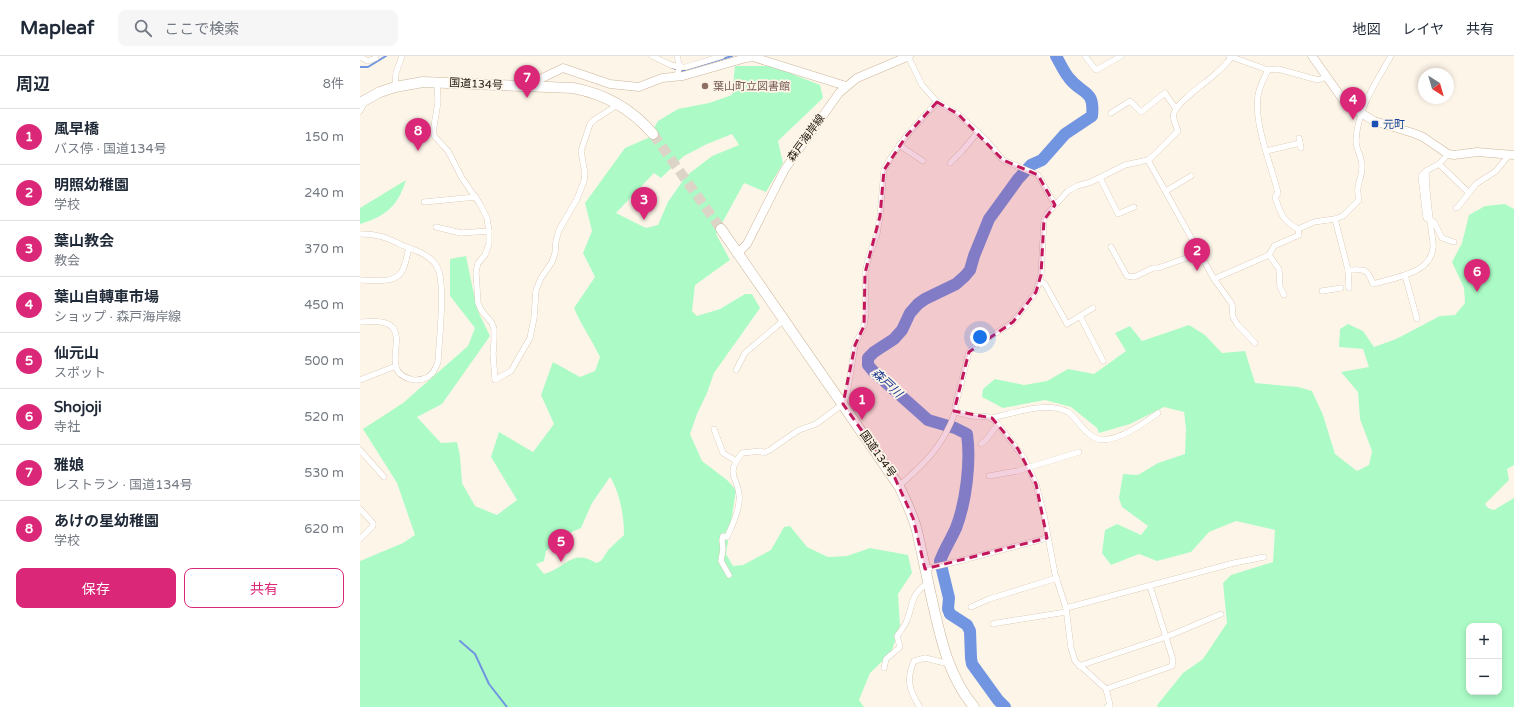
<!DOCTYPE html>
<html lang="ja">
<meta charset="utf-8">
<style>
:root{--surface:#fff;--page:#f6f6f7;--text:#1f2937;--muted:#747a83;--line:#e0e1e3;--accent:#db2777}
body{margin:0;font-family:"Varela Round","Noto Sans JP",sans-serif;background:var(--page);color:var(--text)}
.controls{position:absolute;right:12px;bottom:12px;display:grid;overflow:hidden;border-radius:8px;box-shadow:0 2px 6px #0003}
.controls button{width:36px;height:36px;display:grid;place-items:center;padding:0;border:0;border-bottom:1px solid var(--line);background:var(--surface);color:var(--text);font:20px sans-serif}
.compass{position:absolute;left:1058px;top:12px;width:36px;height:36px;border-radius:50%;background:var(--surface);box-shadow:0 2px 6px #0003;rotate:143deg}
.you{position:absolute;left:620px;top:281px;width:14px;height:14px;margin:-10px;border:3px solid #fff;border-radius:50%;background:#1a73e8;box-shadow:0 0 0 6px #1a73e833}
.badge{display:grid;place-items:center;width:26px;height:26px;border-radius:50%;background:var(--accent);color:#fff;font-size:13px;font-weight:700}
.pin{position:absolute;translate:-50% -33px;filter:drop-shadow(0 1px 2px #0008)}
.pin::after{content:'';position:absolute;top:21px;width:14px;height:12px;background:inherit;clip-path:polygon(0 0,100% 0,50% 100%)}
.list{margin:0;padding:0;list-style:none}
h2{display:flex;justify-content:space-between;align-items:center;height:52px;margin:0;padding:0 16px;font-size:17px}
h2 small{font-size:13px;font-weight:400;color:var(--muted)}
.list li{display:grid;grid-template-columns:26px 1fr auto;gap:12px;align-items:center;box-sizing:border-box;height:56px;padding:0 16px;border-top:1px solid var(--line)}
.list b{display:block;font-size:15px;white-space:nowrap}
.list p{margin:0;font-size:13px;white-space:nowrap;color:var(--muted)}
.list em{font-size:13px;font-style:normal;color:var(--muted)}
.actions{display:flex;gap:8px;padding:12px 16px}
.actions a{flex:1;padding:9px 0;border:1px solid var(--accent);border-radius:8px;text-align:center;font-size:14px;color:var(--accent)}
.actions .main{background:var(--accent);color:#fff}
.icon{flex:none;width:22px;height:22px;fill:none;stroke:currentColor;stroke-width:2;stroke-linecap:round;stroke-linejoin:round}
.map{position:relative;flex:none;width:1154px;height:651px;overflow:hidden}
header{display:flex;align-items:center;gap:24px;box-sizing:border-box;height:56px;padding:0 20px;background:var(--surface);border-bottom:1px solid var(--line)}
header strong{font-size:19px}
nav{display:flex;gap:22px;margin-inline-start:auto;font-size:14px}
.search{width:280px;height:36px;background:var(--page);display:flex;align-items:center;gap:10px;box-sizing:border-box;padding:0 14px;border-radius:8px;color:var(--muted);font-size:15px}
main{display:flex}
aside{flex:1;background:var(--surface)}
.map>svg:first-child{display:block}
</style>
<header>
<strong>Mapleaf</strong>
<div class="search"><svg class="icon" aria-label="search" viewBox="0 0 24 24"><circle cx="10" cy="10" r="6"/><path d="M15 15l6 6"/></svg>ここで検索</div>
<nav><a>地図</a><a>レイヤ</a><a>共有</a></nav>
</header>
<main>
<aside>
<h2>周辺<small>8件</small></h2>
<ul class="list">
<li><span class="badge">1</span><div><b>風早橋</b><p>バス停 · 国道134号</p></div><em>150 m</em></li>
<li><span class="badge">2</span><div><b>明照幼稚園</b><p>学校</p></div><em>240 m</em></li>
<li><span class="badge">3</span><div><b>葉山教会</b><p>教会</p></div><em>370 m</em></li>
<li><span class="badge">4</span><div><b>葉山自轉車市場</b><p>ショップ · 森戸海岸線</p></div><em>450 m</em></li>
<li><span class="badge">5</span><div><b>仙元山</b><p>スポット</p></div><em>500 m</em></li>
<li><span class="badge">6</span><div><b>Shojoji</b><p>寺社</p></div><em>520 m</em></li>
<li><span class="badge">7</span><div><b>雅娘</b><p>レストラン · 国道134号</p></div><em>530 m</em></li>
<li><span class="badge">8</span><div><b>あけの星幼稚園</b><p>学校</p></div><em>620 m</em></li>
</ul>
<div class="actions"><a class="main">保存</a><a>共有</a></div>
</aside>
<div class="map">
<svg width="1154" height="651" viewBox="0 0 1154 651">
<rect width="100%" height="100%" fill="#fef5e9"/>
<!-- green -->
<g fill="#acfbc7" fill-rule="evenodd">
<path d="M375,10H412L460,29L463,42L418,85L423,107L406,136L384,127L356,178L370,204L335,229L332,255L337,260L360,253L385,238H392L400,252L354,317L347,337L337,358L330,378L342,405L367,424L376,434L366,498L373,510L383,509L411,494L424,471L430,470L447,491L468,501L487,500L510,492L548,499L552,517L538,538L540,570L531,597L510,617L499,644L504,651H0V505L43,487L55,479L37,427L3,373L43,347L108,290L115,272L90,240V203L106,200L117,253L130,280L82,348L57,361L81,387L97,386L100,400L102,427L115,450L137,459L157,444L131,401L139,376L173,396L194,368L181,339L193,306L220,321L235,315L240,301C232,284 221,269 214,252L235,221L223,197L232,175L225,147L265,92L288,82L298,65L318,53L349,47L372,39ZM372,78L379,89L352,100L326,120L308,146L298,169L286,172L256,157L294,117L301,122L324,100L347,88ZM250,421C260,437 264,460 264,479L249,493L241,505L236,507C212,492 206,512 184,518L176,508L184,505L186,495L205,479L221,472L232,447Z"/>
<path d="M46,124C38,150 26,160 0,168V152Z"/>
<path d="M1145,148L1154,153V409L1147,413L1149,424L1125,448L1128,452L1134,454L1154,442V651H797L798,648L823,617L843,603L867,567L863,527L871,519L913,506L915,474L876,465L849,476L831,496L797,505L779,498L751,509L742,497L745,474L757,468L781,479L788,470L762,451L759,442L763,418L778,419L798,407L825,398L826,373L824,356L804,351L770,368L739,377L737,372L711,351L685,344L643,352L622,341L623,333L635,323L664,329L687,325L708,313L734,318L766,295L755,277L770,270L782,285L829,269L845,279L862,297L885,295L895,327L938,331L952,335L963,359L975,398L997,415L1009,409L1012,395L1000,363L998,336L981,316L1009,311L1003,293L979,291L980,273L988,268L1003,275L1014,291L1036,283L1080,260L1095,259L1105,247L1104,232L1092,206L1102,187L1109,159L1125,150ZM1109,570H1139V636H1109Z"/>
</g>
<g fill="none" stroke-linecap="round" stroke-linejoin="round">
<!-- stream -->
<g stroke="#7295e1" stroke-width="2">
<path d="M0,11H8L26,0"/>
<path d="M311,11L321,15L325,14L372,0"/>
<path d="M100,585L115,598L129,628L147,651"/>
</g>
<!-- river -->
<path stroke="#7295e1" stroke-width="12" d="M645,651L638,644L612,608L611,602L610,575L607,569L590,558L588,553L589,542L580,505C584,494 591,483 596,472C606,446 611,406 607,378L595,372L568,364L513,315L508,309V302L514,296L534,283L542,274L550,257L558,248L565,243L596,228L605,220L610,214L614,200L629,163L658,123L671,109L682,104L705,78L732,60C735,33 722,39 709,22C704,16 700,7 696,0"/>
<!-- highway-tunnel -->
<path stroke="#ddd4c8" stroke-width="10" stroke-dasharray="10 5" stroke-linecap="butt" d="M293,78L361,173"/>
<defs>
<g id="street">
<path d="M292,0L311,9L320,11L317,0"/>
<path d="M548,0L562,29L577,46L598,58L627,85L643,104L678,119L695,149"/>
<path d="M725,0L736,14L761,0"/>
<path d="M869,0L908,14L918,13L958,24L966,21"/>
<path d="M0,1L8,5L16,2"/>
<path d="M908,14C904,22 899,31 898,40C894,69 911,108 918,137L915,141C921,158 922,164 938,173L939,179L914,190L909,199"/>
<path d="M316,20L320,11H326L362,0"/>
<path d="M77,26L78,46L73,76L75,81L88,95L102,122L120,148L127,162L129,175V188L125,199L118,207L116,216L118,247L121,254L132,267L134,273V285L133,298L135,324L151,315L170,282L174,262L176,234L181,222L192,206L195,197L196,185L199,174L217,143L224,125L225,118L221,95L230,68L234,64L259,48"/>
<path d="M35,31L36,17L42,0"/>
<path d="M0,55L5,46"/>
<path d="M751,57L770,45L781,56L805,37L816,53"/>
<path d="M939,82L941,92"/>
<path d="M539,89L563,105"/>
<path d="M906,95L940,87"/>
<path d="M1088,98L1079,108L1066,115L1061,120L1066,162L1074,166L1082,182L1094,186"/>
<path d="M788,104L854,223L872,248L873,261L877,268L895,287"/>
<path d="M590,107L602,95L618,76"/>
<path d="M1079,108L1109,137"/>
<path d="M740,122L758,158L774,151"/>
<path d="M806,135L831,120"/>
<path d="M64,146L116,141"/>
<path d="M1096,152L1098,151L1116,128L1136,115L1149,99"/>
<path d="M76,171L101,177L129,175"/>
<path d="M938,173L954,166L975,163"/>
<path d="M0,178C17,177 29,183 44,190C55,194 71,199 77,211C86,226 79,285 78,306C76,312 74,317 68,321C62,324 56,325 50,323C22,315 44,287 33,272C26,263 10,266 0,266"/>
<path d="M751,191L767,220L774,221L793,212H798L841,197"/>
<path d="M988,214C1004,214 1007,211 1013,228C1027,224 1044,221 1057,214C1065,210 1072,202 1073,192C1074,185 1071,178 1071,171C1069,152 1066,134 1066,115"/>
<path d="M1045,219L1057,263"/>
<path d="M854,223L909,199L919,213L920,231L924,239"/>
<path d="M0,224C13,224 37,229 43,213C46,207 47,199 49,192"/>
<path d="M680,225L685,228L707,268L733,252"/>
<path d="M989,232L988,214L975,163L983,160L999,144C995,127 1002,125 1002,111C1002,100 996,94 996,85C997,54 1016,26 1031,0"/>
<path d="M962,235L981,232"/>
<path d="M720,260L743,305"/>
<path d="M376,314L385,297L424,264"/>
<path d="M0,324L36,310"/>
<path d="M595,356V351L609,296L614,291L644,272L653,266L676,236L681,219L684,164L687,158L708,135L717,130L731,126L765,109L788,104L793,100L818,75C816,69 812,63 814,57C817,46 844,28 853,20C860,14 867,8 872,0"/>
<path d="M632,362C654,357 687,345 708,356C715,360 720,371 727,376C731,380 737,384 743,384C762,383 784,367 798,357"/>
<path d="M354,373L363,397L376,405"/>
<path d="M621,388L626,384L638,368"/>
<path d="M0,394L24,421"/>
<path d="M629,420L657,415L719,396"/>
<path d="M539,430C565,407 584,389 595,356C601,357 606,359 612,360C623,361 629,358 637,367L664,402L676,428L684,459L695,518L706,552L711,592L715,605L746,633L750,649L747,651"/>
<path d="M0,453L13,467V470L0,483"/>
<path d="M565,513L599,505L687,482"/>
<path d="M369,519L361,505L363,493L362,484L363,480L367,481C372,470 378,458 379,446C382,422 362,422 382,397L401,395L403,397L410,394L427,382L439,374L456,368L483,348L487,338L495,289L504,270L506,257L505,217L509,200L517,178L520,160L524,114L530,103L547,79L577,46"/>
<path d="M611,551L629,543L697,522"/>
<path d="M706,552L874,507L904,501"/>
<path d="M633,568L637,567L706,556"/>
<path d="M719,610L806,581L861,558"/>
<path d="M524,612L526,603L540,591L537,580C541,574 545,570 547,564C554,546 550,539 568,527"/>
<path d="M746,633L812,610L813,604L790,530"/>
<path d="M560,651C549,635 546,623 554,605L565,602L589,608"/>
</g>
<g id="secondary">
<path d="M952,0L986,48L1014,65L1053,77L1063,81L1088,98L1094,99L1117,96L1154,99"/>
<path d="M172,30L178,24L203,12L250,28L279,31L302,22L323,20L386,2L393,1L486,30"/>
<path d="M377,198L387,188L425,113L479,37L497,22L549,0"/>
</g>
<g id="highway">
<path d="M0,47L20,36L35,31L63,26L213,32C245,38 271,52 293,78"/>
<path d="M361,173L539,430C546,445 553,459 557,475C563,501 568,527 574,553C582,588 590,622 614,651"/>
</g>
</defs>
<!-- street casing -->
<use href="#street" stroke="#ccb69a" stroke-width="6"/>
<!-- secondary casing -->
<use href="#secondary" stroke="#ccb69a" stroke-width="9"/>
<!-- highway casing -->
<use href="#highway" stroke="#ccb69a" stroke-width="11"/>
<!-- street -->
<use href="#street" stroke="#fff" stroke-width="5.5"/>
<!-- secondary -->
<use href="#secondary" stroke="#fff" stroke-width="8"/>
<!-- highway -->
<use href="#highway" stroke="#fff" stroke-width="10"/>
</g>
<!-- marked area -->
<path fill="#c2185b" fill-opacity="0.2" stroke="#c2185b" stroke-width="3" stroke-dasharray="8 5" stroke-linejoin="round" d="M577,46L598,58L643,104L678,119L695,149L684,164L681,219L676,236L653,266L609,296L594,355L632,362L658,393L676,428L687,482L565,513L553,462L534,420L483,348L495,289L504,270L505,217L520,160L524,114L547,79Z"/>
<!-- markers -->
<circle fill="#8d6e63" stroke="#fef5e9" stroke-width="1.5" cx="345" cy="30" r="4"/>
<rect fill="#1a4fb4" stroke="#fef5e9" stroke-width="1.5" x="1011" y="64" width="8" height="8" rx="2"/>
<g text-anchor="middle" dominant-baseline="central" stroke-width="3.5" stroke-linejoin="round" paint-order="stroke">
<!-- street labels -->
<g font-size="11" fill="#1f170c" stroke="#fef5e9">
<text transform="translate(116 28) rotate(3)">国道134号</text>
<text transform="translate(446 82) rotate(-54)">森戸海岸線</text>
<text transform="translate(518 398) rotate(55)">国道134号</text>
</g>
<!-- education labels -->
<g font-size="11" fill="#785e54" stroke="#fef5e9" text-anchor="start">
<text x="353" y="30">葉山町立図書館</text>
</g>
<!-- transit labels -->
<g font-size="11" fill="#164399" stroke="#fef5e9" text-anchor="start">
<text x="1023" y="68">元町</text>
</g>
<!-- water labels -->
<g font-size="12" font-style="italic" fill="#17388f" stroke="#fef5e9">
<text transform="translate(527 327) rotate(43)">森戸川</text>
</g>
</g>
</svg>
<div class="controls">
<button>+</button>
<button>−</button>
</div>
<svg class="compass" viewBox="-18 -18 36 36"><path d="M0-13l5 13h-10z" fill="#e53935"/><path d="M0 13l5-13h-10z" fill="#747a83"/></svg>
<div class="you"></div>
<div class="pin badge" style="left:502px;top:364px">1</div>
<div class="pin badge" style="left:837px;top:215px">2</div>
<div class="pin badge" style="left:284px;top:164px">3</div>
<div class="pin badge" style="left:993px;top:64px">4</div>
<div class="pin badge" style="left:201px;top:506px">5</div>
<div class="pin badge" style="left:1117px;top:236px">6</div>
<div class="pin badge" style="left:167px;top:42px">7</div>
<div class="pin badge" style="left:58px;top:95px">8</div>
</div>
</main>
